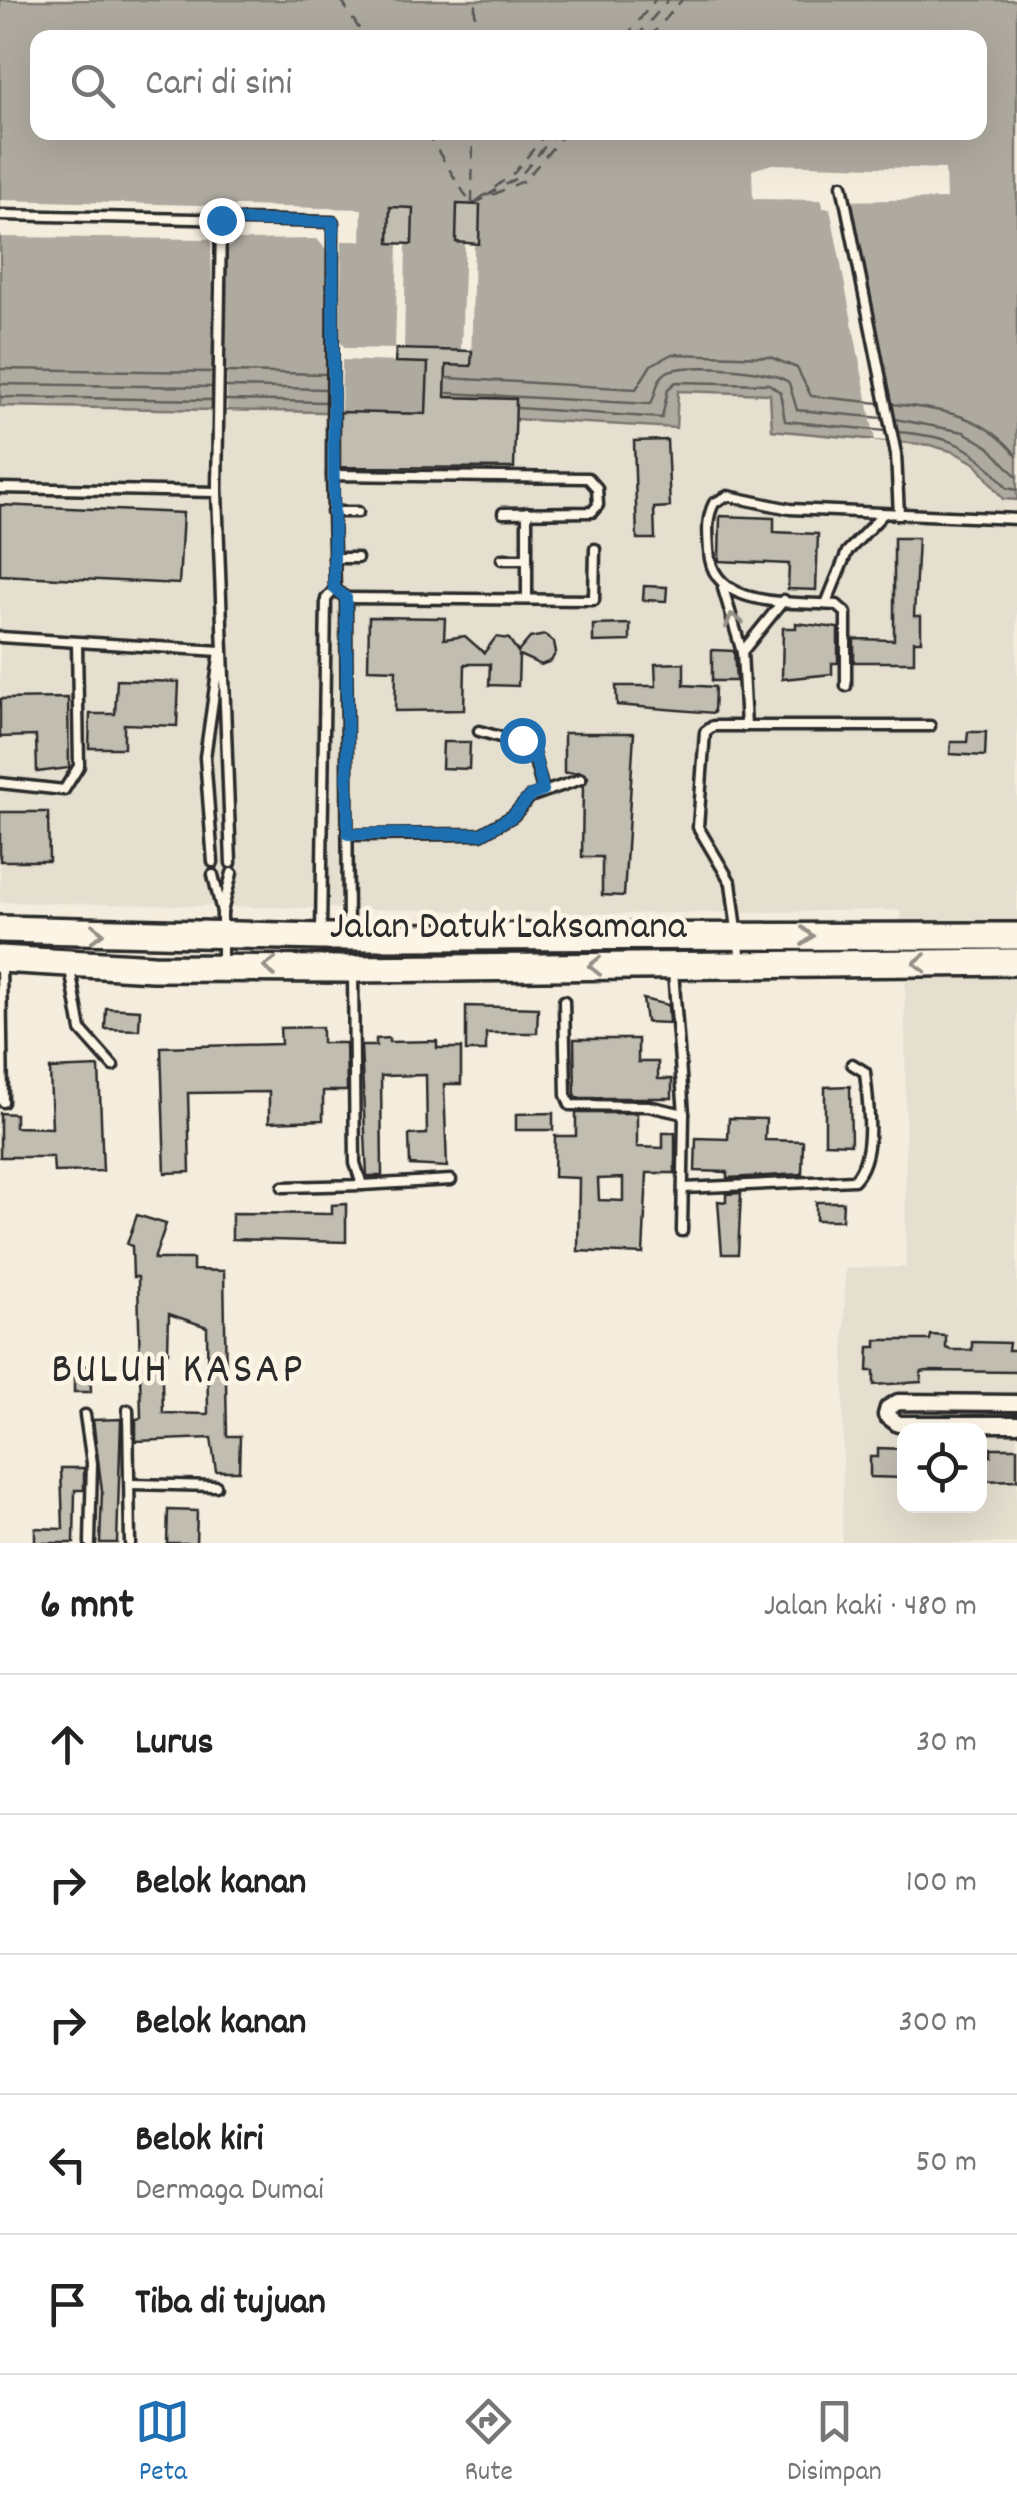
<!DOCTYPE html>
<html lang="id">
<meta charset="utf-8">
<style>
:root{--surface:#fff;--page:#f2f2f2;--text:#222;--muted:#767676;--line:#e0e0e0;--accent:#1f6fb2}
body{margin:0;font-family:Dekko,sans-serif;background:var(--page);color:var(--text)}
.controls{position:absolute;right:30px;bottom:30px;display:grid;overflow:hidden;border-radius:20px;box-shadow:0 10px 40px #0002}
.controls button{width:90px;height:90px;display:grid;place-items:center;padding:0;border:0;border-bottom:2px solid var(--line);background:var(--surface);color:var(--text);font:50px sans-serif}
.stop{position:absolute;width:30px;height:30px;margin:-22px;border:8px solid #1f6fb2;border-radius:50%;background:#fff}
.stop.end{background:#1f6fb2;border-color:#fff;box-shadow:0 2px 10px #0008}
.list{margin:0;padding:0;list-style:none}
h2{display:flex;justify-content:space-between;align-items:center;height:130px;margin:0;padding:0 40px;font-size:42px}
h2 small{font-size:32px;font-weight:400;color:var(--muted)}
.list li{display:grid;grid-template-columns:65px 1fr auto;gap:30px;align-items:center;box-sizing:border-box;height:140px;padding:0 40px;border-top:2px solid var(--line)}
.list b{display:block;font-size:38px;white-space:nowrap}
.list p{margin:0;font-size:32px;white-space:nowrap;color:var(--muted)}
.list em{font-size:32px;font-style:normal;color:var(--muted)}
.icon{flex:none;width:55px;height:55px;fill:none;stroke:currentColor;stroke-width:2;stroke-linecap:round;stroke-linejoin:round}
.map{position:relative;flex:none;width:1017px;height:1543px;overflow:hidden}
.search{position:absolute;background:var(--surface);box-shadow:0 10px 40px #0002;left:30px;right:30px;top:30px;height:110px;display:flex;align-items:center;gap:25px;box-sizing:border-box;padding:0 35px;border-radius:20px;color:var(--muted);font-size:38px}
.sheet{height:830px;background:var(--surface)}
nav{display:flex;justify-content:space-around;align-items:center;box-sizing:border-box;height:140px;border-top:2px solid var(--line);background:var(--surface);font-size:28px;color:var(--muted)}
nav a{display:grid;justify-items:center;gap:5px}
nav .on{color:var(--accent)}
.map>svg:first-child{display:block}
</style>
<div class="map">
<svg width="1017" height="1543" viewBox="0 0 1017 1543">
<rect width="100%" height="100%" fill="#f4edde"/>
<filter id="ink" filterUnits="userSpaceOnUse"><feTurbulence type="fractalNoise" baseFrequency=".01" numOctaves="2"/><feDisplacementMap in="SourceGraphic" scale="20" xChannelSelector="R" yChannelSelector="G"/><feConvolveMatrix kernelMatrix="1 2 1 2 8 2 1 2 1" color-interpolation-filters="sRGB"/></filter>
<g filter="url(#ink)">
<!-- built -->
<path fill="#e5dfd0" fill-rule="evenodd" d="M677,391L771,394L773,430L930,445L954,452L976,464L1003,499L1017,500V1543H842L845,1268L906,1267L905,990L900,910L621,914L0,902V406L426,414L676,428ZM904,1430H980V1506H904Z"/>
<!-- water -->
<path fill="#afaaa0" stroke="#7a7771" stroke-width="2.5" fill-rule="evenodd" d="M0,0H1017V500L1003,499L976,464L954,452L930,445L772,430L770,394L678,391L676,428L426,414L0,406ZM38,38H980V132H38Z"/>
<!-- pier -->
<g fill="#f4edde">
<path d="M772,164L945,169L946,199L839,201L886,441L875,440L830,208H823L822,200L753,199L752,170Z"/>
<path d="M0,200L362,209L361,241H342L340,341L345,348L395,349L398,244L389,243L390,207L413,208L412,244H406L404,348L461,350L465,243L456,242L457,205H481L479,244H474L471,366L446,365L445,396L516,399V418L426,414L427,363L342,360L341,412H328L330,254L317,239L237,240L226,250L227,410H214L211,239L0,237Z"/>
</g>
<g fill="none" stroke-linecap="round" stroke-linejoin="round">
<!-- shore -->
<g stroke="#605e5a" stroke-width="2.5">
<path d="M0,369L213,372"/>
<path d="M225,372L326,374"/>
<path d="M448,378L636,389L651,365L672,354L770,357L797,368L811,396L879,403"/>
<path d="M0,384L212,387"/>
<path d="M225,387L326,389"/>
<path d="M448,393L650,404C658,395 654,380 667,372C684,362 777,369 789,383L797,410L882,418"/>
<path d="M0,397L212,400"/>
<path d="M225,400L326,402"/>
<path d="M892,404C942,409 985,415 1017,456"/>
<path d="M518,408L662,418L668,389L676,382L769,384L780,392L785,421L885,431"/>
<path d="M895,419L964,432L989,447L1017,477"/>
<path d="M898,432C953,437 973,445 1007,488L1017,490"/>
</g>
<!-- ferry -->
<g stroke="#595754" stroke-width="2.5" stroke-dasharray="12 10" stroke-linecap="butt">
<path d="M341,0L365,38"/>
<path d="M475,38V0"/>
<path d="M625,38L655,0"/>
<path d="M636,38L668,0"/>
<path d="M649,38L682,0"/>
<path d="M426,132L471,204"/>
<path d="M486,196L520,176L557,132"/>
<path d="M477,201L515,172L547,132"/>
<path d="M472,203L473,132"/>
<path d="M473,204L525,180L566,132"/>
</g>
</g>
<!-- building -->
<g fill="#c2bdb1" stroke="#2b2b2b" stroke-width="2.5" fill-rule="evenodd">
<path d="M457,204L480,205L479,244L456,242Z"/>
<path d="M390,207L413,208L412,244L389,243Z"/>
<path d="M396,349L472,351L471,366L446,365L445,397L516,399L514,468L340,467V412L426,414L428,363L395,362Z"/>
<path d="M667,440L670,507L654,508L655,539H637L634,441Z"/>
<path d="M0,505L183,513L179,584L0,575Z"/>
<path d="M720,516L774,518V532L818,534L816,590L788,589L789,564L719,561Z"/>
<path d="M894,538H918L914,616H921V641H914V662H854V639L894,640Z"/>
<path d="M644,586L667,587L666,601L643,600Z"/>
<path d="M369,617L445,618L444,639L465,636L484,653L496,637L509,639L518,652L530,638L545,635L554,642L556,652L551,661L541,665L519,655L518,686L489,685L490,664H465L464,710L395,711L396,670L368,669Z"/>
<path d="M796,623L838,628V663H832V674L782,679L783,628H796Z"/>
<path d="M630,624V641L593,642V625Z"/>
<path d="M712,650L734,651L736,681H712Z"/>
<path d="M684,663V685L715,687L714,713L617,705L616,686H656L655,664Z"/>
<path d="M117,680L179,682L177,726L124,724V748H89L90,714H115Z"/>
<path d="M68,698L69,768L37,772L36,736L0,737V699Z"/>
<path d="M968,732H986L985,756L950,754L951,742H967Z"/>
<path d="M564,733H634L624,896L602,895V857H582L583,786L588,777L581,772L564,773Z"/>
<path d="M443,742H470L469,769L442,768Z"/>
<path d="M0,812H48L49,861H0Z"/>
<path d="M643,999L668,1005L669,1023L646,1022Z"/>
<path d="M466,1006L538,1008L537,1033H486V1051H466Z"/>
<path d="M106,1008L140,1010L139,1030L105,1029Z"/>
<path d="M322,1027V1043H346L347,1091H323V1120L269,1122V1092L188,1093L190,1172L165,1173L161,1047L281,1044L280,1028Z"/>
<path d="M389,1038V1042L437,1041V1048H461V1084H444L447,1167L410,1165L409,1135L427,1134L426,1075L381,1076L382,1176H367L361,1046H376V1039Z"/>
<path d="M574,1039H638V1062H658V1079H672V1098H575Z"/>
<path d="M99,1067L103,1171L54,1172L53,1157H0V1113L15,1114V1127L52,1128L50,1069Z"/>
<path d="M850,1086L851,1144L825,1143V1087Z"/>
<path d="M553,1113V1130H516V1114Z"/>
<path d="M576,1113H637V1147L663,1148V1133H675V1173H647L643,1254L578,1251L579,1178L554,1177L555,1136H576ZM623,1178V1201L599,1200L598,1179Z"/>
<path d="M729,1118L766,1119L765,1140L803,1141L802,1174L727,1178V1172L695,1171L696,1138L728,1139Z"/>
<path d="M741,1193L738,1254H722L718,1201L726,1202V1194Z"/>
<path d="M816,1202H843L842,1220H816Z"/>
<path d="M346,1204V1242L232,1239V1213L332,1214V1205Z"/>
<path d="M137,1215L166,1224L154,1259H193V1270L224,1271L227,1436H240L239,1471H216L211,1438L136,1441V1419L141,1418L138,1277H133L132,1246L127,1244ZM169,1314L207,1327L208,1414L163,1413L161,1351L168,1352Z"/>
<path d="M931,1335L946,1336V1348L951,1350H972V1342L1009,1343L1008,1350H1017V1372L927,1371L921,1372V1382L874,1385V1371H868L869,1347H876V1340H930Z"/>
<path d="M74,1366H90L91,1392H74Z"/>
<path d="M121,1419L117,1543H100L102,1491L93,1420Z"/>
<path d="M878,1448L904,1449V1478L870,1477V1457H878Z"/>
<path d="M991,1448H1017V1480L980,1481V1456H991Z"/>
<path d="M61,1468H84V1490H75L74,1543H35V1528L63,1529Z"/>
<path d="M168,1510L197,1511L196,1543H167Z"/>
</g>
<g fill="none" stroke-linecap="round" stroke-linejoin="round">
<defs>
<g id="lane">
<path d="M842,185L896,454L899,515"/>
<path d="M0,215L333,222L332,475"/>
<path d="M0,488L217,492L231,863"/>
<path d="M217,492L221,220"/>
<path d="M332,512H358"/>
<path d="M334,558H357"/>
<path d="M502,559H527"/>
<path d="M723,588L742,652L746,726"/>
<path d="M335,589L346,598L348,932"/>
<path d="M346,598L594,600L595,549"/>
<path d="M527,599V512"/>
<path d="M826,604L847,552L882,515"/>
<path d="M0,637L220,651L205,757L213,862"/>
<path d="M742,652L784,600"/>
<path d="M846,686V613L837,605C792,601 711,610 709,550C708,533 706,519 714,503L728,496L790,509L1017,519"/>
<path d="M479,731L531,746L543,790"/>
<path d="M0,783L64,790L79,766L77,643"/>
<path d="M348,835L481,834L513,816L530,797L581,779"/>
<path d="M213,875L222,912V962"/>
<path d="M222,912L232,873"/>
<path d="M321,932L326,599L335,589L332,475L588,478L597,488L598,505L592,512L503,513"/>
<path d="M741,961L731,883L698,827L705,732L713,726H930"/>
<path d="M1,964L3,1102"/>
<path d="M70,969L81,1030L113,1066"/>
<path d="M673,971L684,1114L682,1231"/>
<path d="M564,1001L566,1095L570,1105L648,1106L684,1114"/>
<path d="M362,1185L451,1180"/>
<path d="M283,1187L362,1185L355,1163L353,973"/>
<path d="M684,1188L854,1180C877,1156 868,1103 865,1072L852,1064"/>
<path d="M128,1410L130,1543"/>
<path d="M85,1415L92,1463L90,1543"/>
<path d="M131,1484L216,1486"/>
</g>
<path id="street" d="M1017,1403L898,1402L888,1408L886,1415L898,1424H1017"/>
<g id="highway">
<path d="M0,929L321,937L1017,936"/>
<path d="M0,959L153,968L353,969L1017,962"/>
</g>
</defs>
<!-- lane casing -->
<use href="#lane" stroke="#2b2b2b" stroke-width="15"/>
<!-- street casing -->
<use href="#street" stroke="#2b2b2b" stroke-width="21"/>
<!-- highway casing -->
<use href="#highway" stroke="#2b2b2b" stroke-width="32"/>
<!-- lane -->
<use href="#lane" stroke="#fcf5e5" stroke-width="8"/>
<!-- street -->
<use href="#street" stroke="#fcf5e5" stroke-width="14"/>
<!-- highway -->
<use href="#highway" stroke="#fcf5e5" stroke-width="25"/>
</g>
<!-- one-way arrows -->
<defs><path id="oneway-chevron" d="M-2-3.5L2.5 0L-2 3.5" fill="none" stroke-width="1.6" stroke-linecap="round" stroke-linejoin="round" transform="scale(2.5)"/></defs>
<g stroke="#949088">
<use href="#oneway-chevron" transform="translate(733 620) rotate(-106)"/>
<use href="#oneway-chevron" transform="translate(97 933) rotate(1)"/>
<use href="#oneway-chevron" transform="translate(807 936)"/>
<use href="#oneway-chevron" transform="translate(920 963) rotate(179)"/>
<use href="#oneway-chevron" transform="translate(595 966) rotate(180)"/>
<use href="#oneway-chevron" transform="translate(270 967) rotate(-179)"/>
</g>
</g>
<g fill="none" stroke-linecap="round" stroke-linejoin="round" filter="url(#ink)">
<!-- route -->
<path stroke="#1f6fb2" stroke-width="12" d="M221,220L333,222L334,588L346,598L348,834H481L513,816L530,796L543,790L534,752L522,740"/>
</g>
<g text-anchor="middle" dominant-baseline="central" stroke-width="9" stroke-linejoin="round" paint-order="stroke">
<!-- street labels -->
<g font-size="40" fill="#2b2b2b" stroke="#fcf5e5">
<text x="508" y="929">Jalan Datuk Laksamana</text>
</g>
<!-- quarter labels -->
<g font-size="45" letter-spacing="2.5" fill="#2b2b2b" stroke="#fcf5e5">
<text x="178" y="1372">BULUH KASAP</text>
</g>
</g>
</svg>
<div class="controls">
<button><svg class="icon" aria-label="locate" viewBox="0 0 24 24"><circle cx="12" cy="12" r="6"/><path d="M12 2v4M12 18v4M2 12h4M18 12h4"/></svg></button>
</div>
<div class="stop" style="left:522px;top:740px"></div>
<div class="stop end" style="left:221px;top:220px"></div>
<div class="search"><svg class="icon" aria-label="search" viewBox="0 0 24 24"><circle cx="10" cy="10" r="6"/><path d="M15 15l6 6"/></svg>Cari di sini</div>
</div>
<section class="sheet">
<h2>6 mnt<small>Jalan kaki · 480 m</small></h2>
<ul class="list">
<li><svg class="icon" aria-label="ahead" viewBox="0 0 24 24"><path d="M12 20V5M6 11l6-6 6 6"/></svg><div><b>Lurus</b></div><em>30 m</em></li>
<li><svg class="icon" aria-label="right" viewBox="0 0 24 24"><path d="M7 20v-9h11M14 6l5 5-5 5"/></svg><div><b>Belok kanan</b></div><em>100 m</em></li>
<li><svg class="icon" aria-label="right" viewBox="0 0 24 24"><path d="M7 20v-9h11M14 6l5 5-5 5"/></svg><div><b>Belok kanan</b></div><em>300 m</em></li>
<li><svg class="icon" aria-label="left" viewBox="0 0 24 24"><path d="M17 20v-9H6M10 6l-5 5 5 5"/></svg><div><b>Belok kiri</b><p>Dermaga Dumai</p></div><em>50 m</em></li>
<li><svg class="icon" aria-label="arrive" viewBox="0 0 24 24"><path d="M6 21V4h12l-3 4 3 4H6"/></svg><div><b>Tiba di tujuan</b></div></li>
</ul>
</section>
<nav>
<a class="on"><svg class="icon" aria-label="map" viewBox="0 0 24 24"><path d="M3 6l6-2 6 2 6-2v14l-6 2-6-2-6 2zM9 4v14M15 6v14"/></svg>Peta</a>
<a><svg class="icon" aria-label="directions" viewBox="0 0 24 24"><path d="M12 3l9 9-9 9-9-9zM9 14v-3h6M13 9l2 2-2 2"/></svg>Rute</a>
<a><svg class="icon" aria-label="saved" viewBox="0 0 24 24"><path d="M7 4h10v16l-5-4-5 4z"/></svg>Disimpan</a>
</nav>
